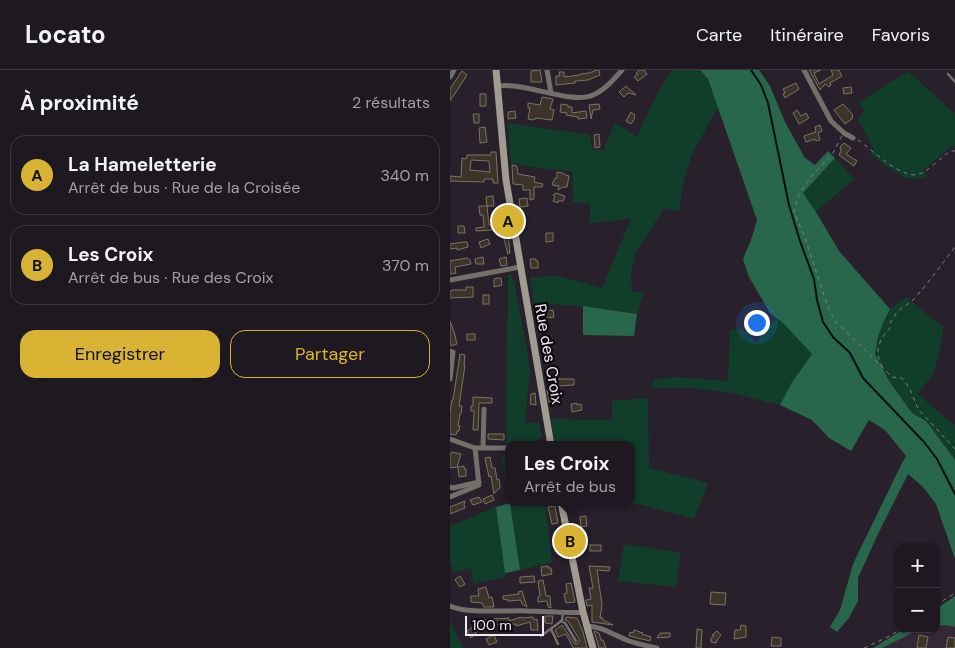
<!DOCTYPE html>
<html lang="fr">
<meta charset="utf-8">
<style>
:root{--surface:#1e1820;--page:#262129;--text:#f1f3f6;--muted:#a1a0a5;--line:#3c373e;--accent:#d9b334}
body{margin:0;font-family:"DM Sans",sans-serif;background:var(--page);color:var(--text)}
.controls{position:absolute;right:15px;bottom:15px;display:grid;overflow:hidden;border-radius:10px;box-shadow:0 1px 4px #0004}
.controls button{width:45px;height:45px;display:grid;place-items:center;padding:0;border:0;border-bottom:1px solid var(--line);background:var(--surface);color:var(--text);font:25px sans-serif}
.scale{position:absolute;left:15px;bottom:12px;width:79px;box-sizing:border-box;padding-left:5px;border:2px solid #f0ebf2;border-top:0;font-size:14px;line-height:18px;white-space:nowrap;color:#f0ebf2;-webkit-text-stroke:4px #0f0c10;paint-order:stroke}
.you{position:absolute;left:306px;top:252px;width:18px;height:18px;margin:-12px;border:4px solid #fff;border-radius:50%;background:#1a73e8;box-shadow:0 0 0 8px #1a73e833}
.badge{display:grid;place-items:center;width:32px;height:32px;border-radius:50%;background:var(--accent);color:#111;font-size:16px;font-weight:700}
.pin{position:absolute;translate:-50% -50%;border:2px solid #fff;box-shadow:0 1px 5px #0006}
.popup{position:absolute;left:55px;top:371px;width:130px;height:65px;box-sizing:border-box;display:grid;place-content:center;border-radius:10px;background:var(--surface);filter:drop-shadow(0 1px 4px #0005);font-size:16px;white-space:nowrap;color:var(--muted)}
.popup b{font-size:19px;color:var(--text)}
.popup::after{content:'';position:absolute;left:50%;top:100%;margin-left:-10px;border:10px solid transparent;border-top-color:var(--surface)}
.list{margin:0;padding:0;list-style:none}
h2{display:flex;justify-content:space-between;align-items:center;height:65px;margin:0;padding:0 20px;font-size:21px}
h2 small{font-size:16px;font-weight:400;color:var(--muted)}
.list li{display:grid;grid-template-columns:32px 1fr auto;gap:15px;align-items:center;box-sizing:border-box;height:80px;margin:0 10px 10px;padding:0 10px;border:1px solid var(--line);border-radius:15px}
.list b{display:block;font-size:19px;white-space:nowrap}
.list p{margin:0;font-size:16px;white-space:nowrap;color:var(--muted)}
.list em{font-size:16px;font-style:normal;color:var(--muted)}
.actions{display:flex;gap:10px;padding:15px 20px}
.actions a{flex:1;padding:11px 0;border:1px solid var(--accent);border-radius:15px;text-align:center;font-size:18px;color:var(--accent)}
.actions .main{background:var(--accent);color:#111}
.map{position:relative;flex:none;width:505px;height:578px;overflow:hidden}
header{display:flex;align-items:center;gap:30px;box-sizing:border-box;height:70px;padding:0 25px;background:var(--surface);border-bottom:1px solid var(--line)}
header strong{font-size:24px}
nav{display:flex;gap:28px;margin-inline-start:auto;font-size:18px}
main{display:flex}
aside{flex:1;background:var(--surface)}
.map>svg:first-child{display:block}
</style>
<header>
<strong>Locato</strong>
<nav><a>Carte</a><a>Itinéraire</a><a>Favoris</a></nav>
</header>
<main>
<aside>
<h2>À proximité<small>2 résultats</small></h2>
<ul class="list">
<li><span class="badge">A</span><div><b>La Hameletterie</b><p>Arrêt de bus · Rue de la Croisée</p></div><em>340 m</em></li>
<li><span class="badge">B</span><div><b>Les Croix</b><p>Arrêt de bus · Rue des Croix</p></div><em>370 m</em></li>
</ul>
<div class="actions"><a class="main">Enregistrer</a><a>Partager</a></div>
</aside>
<div class="map">
<svg width="505" height="578" viewBox="0 0 505 578">
<rect width="100%" height="100%" fill="#28202b"/>
<!-- built -->
<path fill="#342837" d="M495,555L505,557V578H432L471,559H486V556Z"/>
<!-- green -->
<g fill="#113e2b">
<path d="M222,0H250L258,9L268,37L241,86L233,115L229,141L214,138L186,182L181,201L182,222H194L187,244L133,236L84,233L80,207L108,206L152,218L181,149L140,153V134L123,132L122,102L61,94L58,53L140,65L142,80H153L165,53L187,66L204,30Z"/>
<path d="M459,2L505,44V77L502,76L473,100L478,106C472,108 465,109 458,108C449,107 429,91 421,84L424,79L408,50L414,41L409,33L440,12Z"/>
<path d="M385,88L404,109L366,142L353,123Z"/>
<path d="M58,204L62,205L65,214L80,298L75,354L89,352L92,366C82,377 70,374 56,374Z"/>
<path d="M456,227L493,257L491,276L483,304L468,324L505,356V390L476,351L462,343L439,311L425,284L428,267L434,251L440,239Z"/>
<path d="M326,248L333,253L362,284L342,312L330,335L283,323L242,318H201L204,310L224,307L278,311L280,260L292,259L306,273Z"/>
<path d="M198,328L199,398L258,413L244,449L192,435L175,432H181V375H105L101,349L162,350V331Z"/>
<path d="M57,384H59V427L51,386Z"/>
<path d="M60,432H95L102,492L70,500Z"/>
<path d="M46,437L56,507L23,514L21,498L4,502L0,491V456Z"/>
<path d="M174,474L231,483L226,517L168,511Z"/>
<path d="M0,551L13,578H0Z"/>
</g>
<!-- forest -->
<g fill="#29674d">
<path d="M250,0H309L320,16L335,52L355,88L365,95L378,81L385,88L353,123L366,142L389,181L440,239L434,251L428,267L425,284L439,311L462,343L476,351L505,390V489L486,434L473,417L458,404L427,466L408,508V531L399,548L387,562L380,557L390,540L403,494L450,397L456,386L435,360L419,350L401,381L379,368L362,350L330,335L342,312L362,284L333,253L320,243L299,207L293,189L301,170L307,150L258,9Z"/>
<path d="M133,236L187,244L184,266L133,265Z"/>
<path d="M60,433L70,500L55,503L46,437Z"/>
<path d="M505,526V557L495,555L486,556V539Z"/>
<path d="M454,559H471L432,578H423Z"/>
</g>
<g fill="none" stroke-linecap="round" stroke-linejoin="round">
<!-- stream -->
<path stroke="#000f11" stroke-width="2" d="M301,0L311,15L318,33L339,135L350,171L364,209L367,230L373,252L383,267L400,283L413,308L474,372L487,389L505,424"/>
</g>
<!-- building -->
<g fill="#3d3429" stroke="#7d7367" fill-rule="evenodd">
<path d="M90,0L92,12H81V1Z"/>
<path d="M147,0H149L150,5L138,10L125,11V13L106,15V6H110L109,2H114V7L130,5V4L139,3Z"/>
<path d="M189,0H194L197,4L188,11L184,7L188,4L186,3Z"/>
<path d="M359,0H371L364,3L369,14L383,5L381,0H389L392,6L380,13L381,15L379,17L375,14L370,20Z"/>
<path d="M12,1L17,5L0,31V19Z"/>
<path d="M346,13L349,19L335,28L333,24L335,23L333,19Z"/>
<path d="M176,16L186,25L178,23L174,27L169,22Z"/>
<path d="M401,17L402,23L394,24L393,18Z"/>
<rect x="30" y="24" width="6" height="12"/>
<path d="M92,27L103,29L100,39L104,40L102,50L86,48V49H83V50L78,49L80,38H78V33L90,35Z"/>
<path d="M111,34L118,35V37H122V43L136,41L137,48L128,49V47L116,45L117,43L110,42Z"/>
<path d="M149,34L150,39L143,40L141,49L139,35Z"/>
<path d="M393,34L403,45L402,46L403,48L395,54L384,40Z"/>
<path d="M347,40L351,46L356,43L359,48L349,54L343,43Z"/>
<path d="M65,41L66,48L58,49V42Z"/>
<path d="M181,42L185,45L184,47L185,48L181,54L176,51Z"/>
<path d="M23,44H29V53H24Z"/>
<path d="M370,55L372,61L368,63L370,70L366,71L365,69L356,72L354,66L366,62L365,57Z"/>
<path d="M35,57L37,72L30,73L29,58Z"/>
<path d="M149,64L150,77L145,78L144,65Z"/>
<path d="M394,73L401,78L396,84L407,91L404,96L389,85L391,81L390,77Z"/>
<path d="M41,82H46L48,113H43V109H34V112L0,111V106L11,107L12,88L16,89L17,85H41ZM21,90L39,91L40,102L20,100Z"/>
<path d="M62,95L67,96L68,104L85,107L84,112L93,114L92,117H84V129L80,130V120H73V115L63,114Z"/>
<path d="M107,102L113,103L115,105L119,106L117,117H113L108,120L109,116L102,115L105,108H107Z"/>
<path d="M106,123L115,126L113,131H108V133L103,131L105,127L103,125Z"/>
<path d="M43,126L44,136H37L39,155H42V160L26,161V158L34,157L33,145H30L29,136H37L36,127Z"/>
<path d="M77,128L78,136L70,137L69,129Z"/>
<path d="M8,156H14L15,163H8Z"/>
<path d="M58,163L60,183L58,184L54,169L51,165Z"/>
<path d="M96,163H103V171L96,172Z"/>
<path d="M38,169L40,174L31,178L29,172Z"/>
<path d="M14,172H17L18,177L7,180V178L0,179V174Z"/>
<path d="M33,187L34,194H26L25,189Z"/>
<path d="M56,187L57,195L51,196L49,189Z"/>
<path d="M17,188L20,190L21,194L5,197L6,203L0,204V191Z"/>
<path d="M80,189H86V191H88V198H81Z"/>
<path d="M47,208H51L52,215L44,217V209Z"/>
<path d="M16,217H23V227L0,228V222L2,220H16Z"/>
<rect x="33" y="225" width="6" height="9"/>
<path d="M103,240L104,247L96,248L95,241Z"/>
<path d="M0,251L4,262L7,274L1,276L0,272Z"/>
<rect x="17" y="264" width="8" height="6"/>
<path d="M10,284L15,285L14,295H15L9,336H12L11,344H10L8,356H10L9,361H7L6,365L0,364V342L2,330H3L5,317Z"/>
<path d="M106,309H124V315L107,316Z"/>
<path d="M97,320H104L106,327H105V331L99,332Z"/>
<path d="M85,323L86,335L80,334L81,324Z"/>
<path d="M23,327L42,328V333H29L28,360H23L24,343V341H21V336H23Z"/>
<path d="M127,333V335L131,334L132,340L122,342L121,334Z"/>
<path d="M38,364H54V370L38,369Z"/>
<path d="M2,382L11,384L7,397L0,398V384Z"/>
<path d="M40,387L42,398H45L47,410L49,409L50,415V418L48,419L44,424L41,406L39,407L35,388Z"/>
<path d="M14,396V399H16V406L9,407L8,397Z"/>
<path d="M42,425L44,430L35,434L33,429Z"/>
<path d="M29,427L32,432L23,435L20,430Z"/>
<path d="M15,431L14,435L15,438L0,444V437Z"/>
<path d="M105,436L108,453L102,454L98,437Z"/>
<path d="M136,446L137,456L131,457L130,447Z"/>
<rect x="140" y="475" width="11" height="6"/>
<path d="M98,496V498H101L102,504L92,506L91,497Z"/>
<path d="M139,496L160,497L159,501L147,500L152,535L150,548H153V550L163,555L142,552V535L137,536L136,530L141,529L139,518H143Z"/>
<path d="M10,506L15,514L10,517L5,510Z"/>
<path d="M84,506L85,512L70,513V507Z"/>
<path d="M93,510L96,526H100L101,538L98,537L97,531L88,532V527L90,526L88,511Z"/>
<path d="M121,513L125,532L116,533L114,524L117,523L116,514Z"/>
<path d="M36,517L39,528L42,527L44,537H34L32,533L21,532V526H29L28,519Z"/>
<path d="M72,521L77,537L72,534L71,530L58,531V530L53,529V526L69,524L68,522Z"/>
<path d="M261,522L276,523L275,535L260,534Z"/>
<path d="M95,546H103L102,554L95,553Z"/>
<path d="M71,547L72,548L83,547L84,550L87,549L88,560H81L80,552L66,556V554L43,555V549L59,548V551Z"/>
<path d="M116,547L127,548L133,562L137,578H123L116,564L108,567L105,560L112,555L124,573L127,574L129,572V569L118,551L115,550Z"/>
<path d="M35,549L38,554L25,563L26,564L21,568L17,561Z"/>
<path d="M291,555L296,556V567L284,569L285,560H290Z"/>
<path d="M247,559L252,560L251,578H246Z"/>
<path d="M184,560L193,563L192,564L201,567L200,571L179,566L180,562L183,563Z"/>
<path d="M144,561L149,563L151,570H153L156,578H149Z"/>
<path d="M267,561L271,565L267,570L266,573L261,572V568L264,566L262,565Z"/>
<path d="M210,563H220V567L207,568Z"/>
<path d="M44,565L47,572L39,575L36,569Z"/>
<path d="M469,565L478,567L476,578H467Z"/>
<path d="M322,567L331,568V576H321Z"/>
<path d="M498,567L505,568V578H496Z"/>
</g>
<g fill="none" stroke-linecap="round" stroke-linejoin="round">
<!-- path -->
<g stroke="#847e87" stroke-width="1" stroke-dasharray="4 4" stroke-linecap="butt">
<path d="M392,66L383,83L361,107L349,124L344,142L355,168L378,237L385,251L416,281L442,307L452,308L460,319L468,339L505,379"/>
<path d="M408,70C422,79 454,113 472,103C481,98 491,88 500,81H505"/>
<path d="M432,297L428,286V279L431,269L440,258L441,251L447,242L463,230L476,215L505,177"/>
<path d="M486,535L505,523"/>
<path d="M414,578L442,565L450,559"/>
</g>
<!-- lane -->
<g stroke="#73706a" stroke-width="2.5">
<path d="M498,4L505,12"/>
<path d="M111,551L115,553L126,571"/>
<path d="M101,559L108,574"/>
<path d="M91,566L110,552L112,550L113,543"/>
</g>
<!-- street -->
<g stroke="#73706a" stroke-width="5">
<path d="M97,0L101,23"/>
<path d="M354,0L381,51L394,63L403,68"/>
<path d="M0,7L4,0"/>
<path d="M48,16C76,12 121,35 143,25C155,20 164,9 172,0"/>
<path d="M0,210L70,197"/>
<path d="M0,281L3,282L0,309"/>
<path d="M0,369L25,378H59"/>
<path d="M33,377L34,339"/>
<path d="M0,417L3,418L29,412"/>
<path d="M0,427L29,415L25,378"/>
<path d="M0,536C17,544 58,540 78,541C96,541 115,544 133,542"/>
<path d="M136,556C152,556 165,566 179,571C188,574 198,576 207,578"/>
</g>
<!-- secondary -->
<g stroke="#a09c92" stroke-width="7">
<path d="M46,0L56,110L101,375"/>
<path d="M111,432L133,542L143,578"/>
</g>
</g>
<g text-anchor="middle" dominant-baseline="central" stroke-width="4.5" stroke-linejoin="round" paint-order="stroke">
<!-- street labels -->
<g font-size="16" fill="#f0ebf2" stroke="#0f0c10">
<text transform="translate(99 284) rotate(80)">Rue des Croix</text>
</g>
</g>
</svg>
<div class="controls">
<button>+</button>
<button>−</button>
</div>
<div class="scale">100 m</div>
<div class="you"></div>
<div class="pin badge" style="left:58px;top:151px">A</div>
<div class="pin badge" style="left:120px;top:471px">B</div>
<div class="popup"><b>Les Croix</b>Arrêt de bus</div>
</div>
</main>
